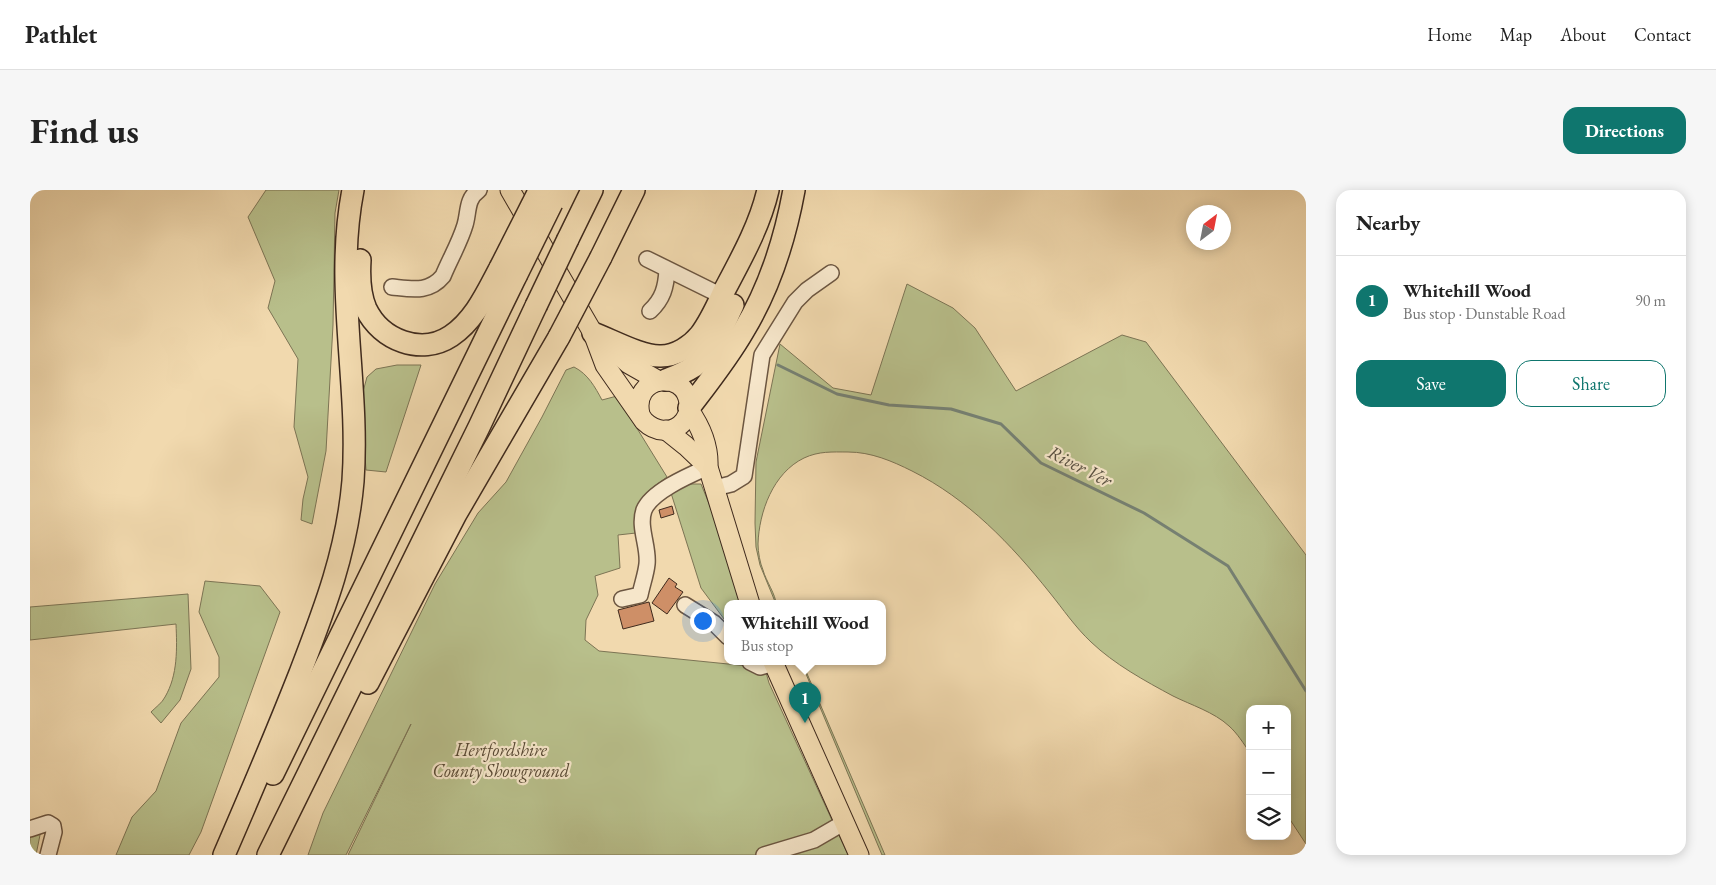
<!DOCTYPE html>
<meta charset="utf-8">
<style>
:root{--surface:#fff;--page:#f6f6f6;--text:#222;--muted:#767676;--line:#e0e0e0;--accent:#0f766e}
body{margin:0;font-family:"EB Garamond",serif;background:var(--page);color:var(--text)}
.controls{position:absolute;right:15px;bottom:15px;display:grid;overflow:hidden;border-radius:10px;box-shadow:0 2px 12px #0003}
.controls button{width:45px;height:45px;display:grid;place-items:center;padding:0;border:0;border-bottom:1px solid var(--line);background:var(--surface);color:var(--text);font:25px sans-serif}
.compass{position:absolute;left:1156px;top:15px;width:45px;height:45px;border-radius:50%;background:var(--surface);box-shadow:0 2px 12px #0003;rotate:32deg}
.you{position:absolute;left:672px;top:430px;width:18px;height:18px;margin:-12px;border:4px solid #fff;border-radius:50%;background:#1a73e8;box-shadow:0 0 0 8px #1a73e833}
.badge{display:grid;place-items:center;width:32px;height:32px;border-radius:50%;background:var(--accent);color:#fff;font-size:16px;font-weight:700}
.pin{position:absolute;translate:-50% -41px;filter:drop-shadow(0 1px 2px #0008)}
.pin::after{content:'';position:absolute;top:26px;width:18px;height:15px;background:inherit;clip-path:polygon(0 0,100% 0,50% 100%)}
.popup{position:absolute;left:694px;top:410px;width:162px;height:65px;box-sizing:border-box;display:grid;place-content:center;border-radius:10px;background:var(--surface);filter:drop-shadow(0 1px 4px #0005);font-size:16px;white-space:nowrap;color:var(--muted)}
.popup b{font-size:19px;color:var(--text)}
.popup::after{content:'';position:absolute;left:50%;top:100%;margin-left:-10px;border:10px solid transparent;border-top-color:var(--surface)}
.list{margin:0;padding:0;list-style:none}
h2{display:flex;justify-content:space-between;align-items:center;height:65px;margin:0;padding:0 20px;font-size:21px}
h2 small{font-size:16px;font-weight:400;color:var(--muted)}
.list li{display:grid;grid-template-columns:32px 1fr auto;gap:15px;align-items:center;box-sizing:border-box;height:90px;padding:0 20px;border-top:1px solid var(--line)}
.list b{display:block;font-size:19px;white-space:nowrap}
.list p{margin:0;font-size:16px;white-space:nowrap;color:var(--muted)}
.list em{font-size:16px;font-style:normal;color:var(--muted)}
.actions{display:flex;gap:10px;padding:15px 20px}
.actions a{flex:1;padding:11px 0;border:1px solid var(--accent);border-radius:15px;text-align:center;font-size:18px;color:var(--accent)}
.actions .main{background:var(--accent);color:#fff}
.icon{flex:none;width:28px;height:28px;fill:none;stroke:currentColor;stroke-width:2;stroke-linecap:round;stroke-linejoin:round}
.map{position:relative;flex:none;width:1276px;height:665px;overflow:hidden;border-radius:15px}
header{display:flex;align-items:center;gap:30px;box-sizing:border-box;height:70px;padding:0 25px;background:var(--surface);border-bottom:1px solid var(--line)}
header strong{font-size:24px}
nav{display:flex;gap:28px;margin-inline-start:auto;font-size:18px}
.intro{display:flex;align-items:center;justify-content:space-between;box-sizing:border-box;height:120px;padding:0 30px}
h1{margin:0;font-size:35px}
.button{padding:12px 22px;border-radius:15px;background:var(--accent);color:#fff;font-size:18px;font-weight:700}
main{display:flex;gap:30px;padding:0 30px}
aside{flex:1;background:var(--surface);border-radius:15px;box-shadow:0 2px 12px #0003}
.map>svg:first-child{display:block}
</style>
<header>
<strong>Pathlet</strong>
<nav><a>Home</a><a>Map</a><a>About</a><a>Contact</a></nav>
</header>
<div class="intro"><h1>Find us</h1><a class="button">Directions</a></div>
<main>
<div class="map">
<svg width="1276" height="665" viewBox="0 0 1276 665">
<rect width="100%" height="100%" fill="#f1d9ae"/>
<filter id="stains"><feTurbulence type="fractalNoise" baseFrequency=".004" numOctaves="4"/><feColorMatrix values="0 0 0 0 .2 0 0 0 0 .09 0 0 0 0 .02 0 0 0 .5 -.17"/></filter>
<radialGradient id="worn" r=".72"><stop offset=".6" stop-color="#630" stop-opacity="0"/><stop offset="1" stop-color="#630" stop-opacity=".3"/></radialGradient>
<!-- green -->
<g fill="#b8bf8b" stroke="#7c7454">
<path d="M236,0H309L305,23L303,135L296,261L282,334L271,330L273,309L278,287L264,237L268,169L238,118L245,91L218,27Z"/>
<path d="M877,94L923,118L945,138L986,201L1092,145L1116,152L1276,365V654L1257,625V519H1220V563C1214,554 1207,543 1199,536C1184,522 1161,515 1143,506C1115,491 1084,474 1061,452C1045,437 1033,419 1020,403C981,354 938,309 882,281C862,271 841,262 818,262C802,262 789,261 774,268C743,283 729,322 728,354C728,362 730,373 733,380C736,391 746,405 746,414L730,375L726,357L725,333L726,272L750,154L803,198L841,205Z"/>
<path d="M367,175H391L356,282L336,280L331,209L337,187L346,179Z"/>
<path d="M544,177C558,184 565,197 572,210L587,206L637,287C608,308 608,307 606,343L588,345L590,378L565,386L568,405L556,430L555,450L569,461L718,476L733,472L739,493L818,665H318L381,534L316,665H278L293,623L405,394L448,323L476,292L512,227L536,180Z"/>
<path d="M655,294H671L695,353L715,414H698L697,433L671,398L641,303Z"/>
<path d="M175,391L230,396L250,422L171,642L159,665H86L102,627L126,601L151,533L189,487V467L169,422Z"/>
<path d="M158,404L161,479L150,510L131,533L121,522C126,517 132,513 135,507C148,485 147,458 146,434L0,450V417Z"/>
<path d="M771,472H772L855,665H852Z"/>
<path d="M11,640L6,665H0V643Z"/>
</g>
<g fill="none" stroke-linecap="round" stroke-linejoin="round">
<!-- stream -->
<path stroke="#768072" stroke-width="3" d="M748,175L807,204L859,215L921,219L971,234L1011,273L1114,323L1198,376L1276,501"/>
</g>
<!-- building -->
<g fill="#ce8f67" stroke="#3f2a1d">
<path d="M642,316L644,324L631,328L629,320Z"/>
<path d="M639,388L647,394L645,397L653,402L637,424L622,413Z"/>
<path d="M619,412L624,431L593,439L588,420Z"/>
</g>
<g fill="none" stroke-linecap="round" stroke-linejoin="round">
<defs>
<g id="minor">
<path d="M617,69L692,106"/>
<path d="M362,97C382,99 399,103 413,86C420,69 430,52 435,35C439,22 436,9 449,0"/>
<path d="M620,121C633,109 636,97 637,80"/>
<path d="M685,298L701,294L714,286L732,165L765,112L777,100L801,83"/>
<path d="M592,409L610,405C612,395 616,384 617,374C619,357 608,337 614,320C622,301 660,285 678,277"/>
<path d="M655,415L684,433L698,447"/>
<path d="M720,472L730,477L744,473"/>
<path d="M0,639L18,633L23,636L24,642L18,665"/>
<path d="M734,665L784,650L815,632"/>
</g>
<g id="major">
<path d="M480,0L563,143L575,175L614,231C625,242 643,245 654,231C658,226 660,219 659,213C655,178 601,186 610,224"/>
<path d="M568,147L599,174L629,191"/>
<path d="M659,220C671,237 679,256 678,277L720,414"/>
<path d="M636,240L656,256L678,277"/>
<path d="M743,472L829,665"/>
</g>
<g id="highway">
<path d="M538,49L562,0"/>
<path d="M571,67L604,0"/>
<path d="M330,70C329,86 329,103 336,119C351,150 391,166 421,146C445,130 457,102 470,78"/>
<path d="M563,143C582,150 612,167 631,166C646,166 661,156 670,145C680,132 687,116 694,101C711,69 730,35 738,0"/>
<path d="M636,190C643,187 651,184 658,180C681,168 692,138 703,115"/>
<path d="M659,218C678,193 698,168 714,140C740,97 755,49 764,0"/>
<path d="M338,493L426,324L529,147"/>
<path d="M243,584L486,86"/>
<path d="M194,665C220,605 246,544 270,483C295,418 317,361 323,291C330,193 304,97 323,0"/>
<path d="M238,665L449,237L506,116"/>
</g>
</defs>
<!-- minor casing -->
<use href="#minor" stroke="#6c5641" stroke-width="18"/>
<!-- major casing -->
<use href="#major" stroke="#3f2a1d" stroke-width="21"/>
<!-- highway casing -->
<use href="#highway" stroke="#3f2a1d" stroke-width="24"/>
<!-- minor -->
<use href="#minor" stroke="#f6e6ca" stroke-width="15"/>
<!-- major -->
<use href="#major" stroke="#f1d9ae" stroke-width="19"/>
<!-- highway -->
<use href="#highway" stroke="#f1d9ae" stroke-width="21"/>
<defs>
<g id="highway-bridge">
<path d="M470,78L507,5"/>
<path d="M486,86L522,13"/>
<path d="M506,116L538,49"/>
<path d="M529,147L571,67"/>
</g>
</defs>
<!-- highway-bridge casing -->
<use href="#highway-bridge" stroke="#3f2a1d" stroke-width="24" stroke-linecap="butt"/>
<!-- highway-bridge -->
<use href="#highway-bridge" stroke="#f1d9ae" stroke-width="21"/>
</g>
<g text-anchor="middle" dominant-baseline="central" stroke-width="4.5" stroke-linejoin="round" paint-order="stroke">
<!-- park labels -->
<g font-size="18" font-style="italic" fill="#574833" stroke="#f6e6ca">
<text x="471" y="559">Hertfordshire<tspan x="471" dy="21">County Showground</tspan></text>
</g>
<!-- water labels -->
<g font-size="19" font-style="italic" fill="#564e40" stroke="#f6e6ca">
<text transform="translate(1050 276) rotate(27)">River Ver</text>
</g>
</g>
<rect width="100%" height="100%" filter="url(#stains)"/>
<rect width="100%" height="100%" fill="url(#worn)"/>
</svg>
<div class="controls">
<button>+</button>
<button>−</button>
<button><svg class="icon" aria-label="layers" viewBox="0 0 24 24"><path d="M12 4l9 5-9 5-9-5zM3 14l9 5 9-5"/></svg></button>
</div>
<svg class="compass" viewBox="-18 -18 36 36"><path d="M0-13l5 13h-10z" fill="#e53935"/><path d="M0 13l5-13h-10z" fill="#767676"/></svg>
<div class="you"></div>
<div class="pin badge" style="left:775px;top:533px">1</div>
<div class="popup"><b>Whitehill Wood</b>Bus stop</div>
</div>
<aside>
<h2>Nearby<small></small></h2>
<ul class="list">
<li><span class="badge">1</span><div><b>Whitehill Wood</b><p>Bus stop · Dunstable Road</p></div><em>90 m</em></li>
</ul>
<div class="actions"><a class="main">Save</a><a>Share</a></div>
</aside>
</main>
